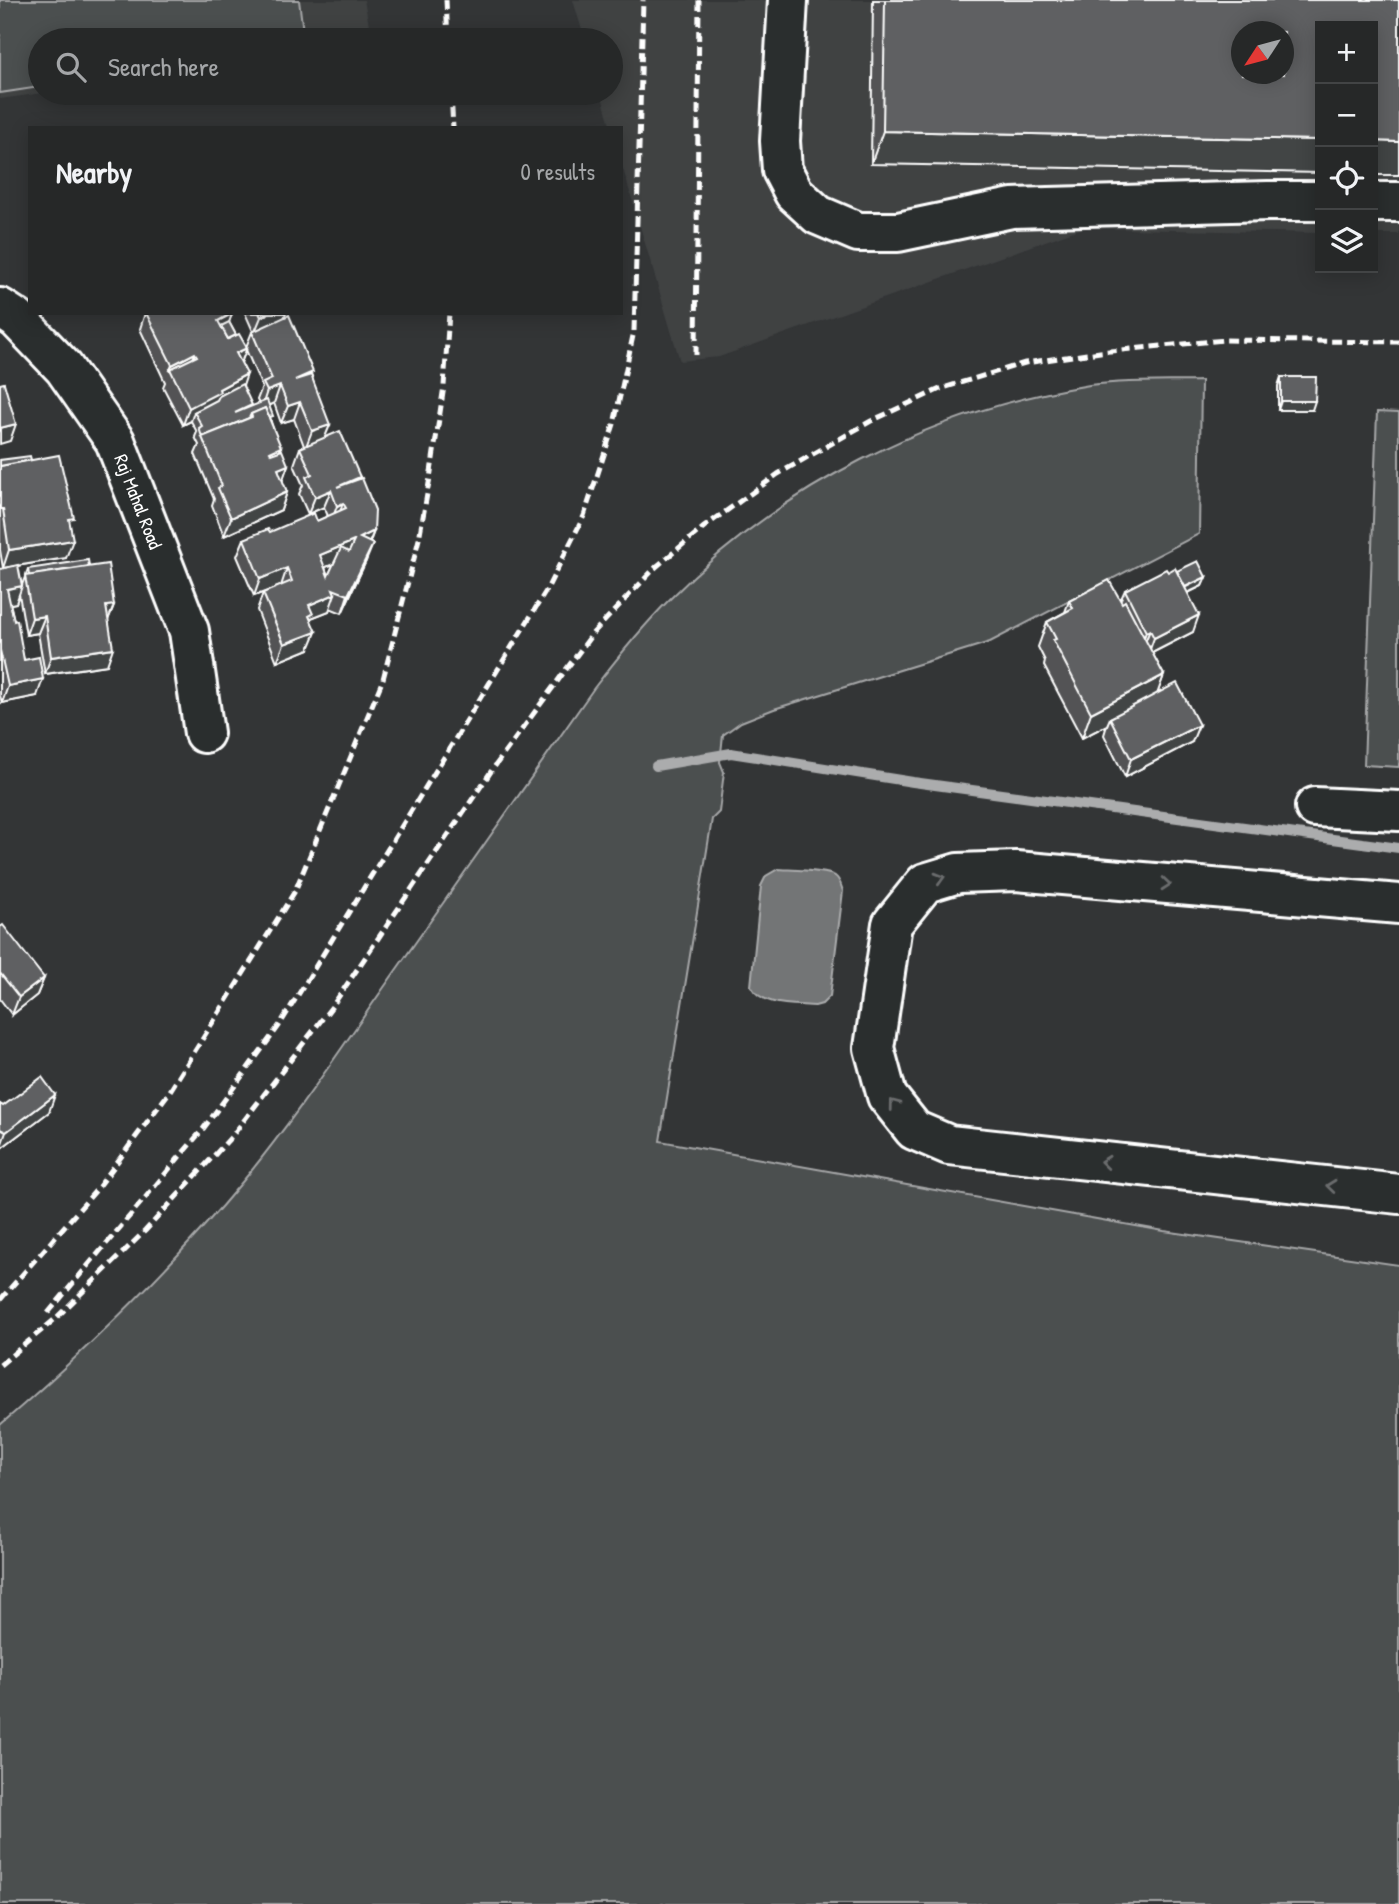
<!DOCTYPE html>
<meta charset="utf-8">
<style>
:root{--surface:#262828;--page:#2e3030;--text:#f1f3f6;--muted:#a4a6a8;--line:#424445}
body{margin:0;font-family:"Patrick Hand",sans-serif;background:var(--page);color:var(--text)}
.controls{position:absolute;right:21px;top:21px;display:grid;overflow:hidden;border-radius:0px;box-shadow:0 4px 18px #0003}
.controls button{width:63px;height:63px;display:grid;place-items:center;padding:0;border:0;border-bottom:2px solid var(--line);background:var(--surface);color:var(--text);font:35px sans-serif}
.compass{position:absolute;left:1231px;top:21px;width:63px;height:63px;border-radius:50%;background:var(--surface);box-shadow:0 4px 18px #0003;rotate:234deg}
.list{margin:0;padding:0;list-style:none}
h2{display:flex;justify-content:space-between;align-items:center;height:91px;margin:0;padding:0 28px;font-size:30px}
h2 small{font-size:23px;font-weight:400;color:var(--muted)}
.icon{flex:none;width:38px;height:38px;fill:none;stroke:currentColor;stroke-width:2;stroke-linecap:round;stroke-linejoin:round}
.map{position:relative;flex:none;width:1399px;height:1904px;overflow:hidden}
.search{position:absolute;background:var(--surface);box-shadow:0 4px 18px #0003;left:28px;top:28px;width:595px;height:77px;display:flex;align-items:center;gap:18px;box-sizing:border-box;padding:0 24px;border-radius:38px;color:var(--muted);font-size:26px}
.panel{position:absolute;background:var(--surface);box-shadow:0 4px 18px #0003;left:28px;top:126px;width:595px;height:189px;border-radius:0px}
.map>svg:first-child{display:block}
</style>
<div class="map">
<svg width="1399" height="1904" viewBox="0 0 1399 1904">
<rect width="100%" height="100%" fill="#333536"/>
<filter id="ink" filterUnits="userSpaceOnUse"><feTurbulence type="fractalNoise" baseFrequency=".0143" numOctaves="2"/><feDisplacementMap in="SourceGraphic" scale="14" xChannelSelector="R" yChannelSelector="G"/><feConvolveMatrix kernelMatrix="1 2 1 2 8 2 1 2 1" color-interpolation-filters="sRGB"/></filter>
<g filter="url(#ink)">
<!-- built -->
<g fill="#404243" fill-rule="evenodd">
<path d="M0,0H364L372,40H40V93H43L0,99Z"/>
<path d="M573,0H1399V234H1373V26H1320V233L1082,228L719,357L680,361L621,162V128H611L601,93H611V40H585ZM1242,32H1284V74H1242Z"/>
</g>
<!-- green -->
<g fill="#4c4f50" stroke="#a6a7a8" stroke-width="2">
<path d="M0,0H299L304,40H40V87L0,93Z"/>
<path d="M1201,381L1199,534L990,642L774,709L741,722L723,735L720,762L724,772L719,812L712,819L660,1141L1164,1231L1399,1265V1904H0V1425C87,1350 170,1269 243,1181C295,1118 340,1050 387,983C456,885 525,786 594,688C618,657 642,627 670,599C781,487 929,412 1084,386C1120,380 1165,382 1201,381Z"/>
<path d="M1377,412L1399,413V767L1364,765Z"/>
</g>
<!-- water -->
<path fill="#737576" stroke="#abacad" stroke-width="2" d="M778,869C791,870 824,870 835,876C840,879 841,886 843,891L830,996L822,1004L815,1006C795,1004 761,1007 751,986L761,886L766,876Z"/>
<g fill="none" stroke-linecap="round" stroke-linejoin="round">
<!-- stream -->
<path stroke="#abacad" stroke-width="10" d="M656,766L731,753L913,782L1399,848"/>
<defs>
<g id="minor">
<path d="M788,0L780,141L782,170L794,193L818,215L858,232H898L1012,208L1268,201H1320"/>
<path d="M1373,202H1399"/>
<path id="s1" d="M0,308L17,319L64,368L115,441L189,631L204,733"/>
<path d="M1315,807L1399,811"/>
<path d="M1399,904L1016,871L958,873L925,883L892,924L874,1048L887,1096L914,1130L949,1145L1399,1194"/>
</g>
</defs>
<!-- minor casing -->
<use href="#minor" stroke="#fff" stroke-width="44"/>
<!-- minor -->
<use href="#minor" stroke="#2a2d2e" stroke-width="38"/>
<!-- rail -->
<g stroke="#fff" stroke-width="5" stroke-dasharray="10 5" stroke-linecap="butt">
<path d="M446,0L448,40"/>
<path d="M451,93L453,128"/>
<path d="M696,355L699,0"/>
<path d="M0,1300L97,1189L168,1094L295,891L383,679L419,539L431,472L444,386L449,313"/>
<path d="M48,1313L203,1129L279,1026L546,591L584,516L614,424L634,331L643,0"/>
<path d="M0,1365L54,1320L145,1231L232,1136L333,1005L492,770L593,633L656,567L704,527L778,474L871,421L940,389L1025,363L1100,352L1225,340L1399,342"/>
</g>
</g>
<!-- wall -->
<g fill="#525354" stroke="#fff" stroke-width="2" fill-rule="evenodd">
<path d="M873,0H1399L871,164Z"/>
<path d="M145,313H232L229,322L236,335L246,347L252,332L253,331L245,313H286L284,317L312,376L325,437L360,477V479L374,531L370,542L366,561L342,613L330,608L329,611L311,618L309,649L277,662L257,610L263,593L280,586L254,596L237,556L244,539L317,521L328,516L324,507L308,514L299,494L303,485L294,465L300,448L304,446L294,419L281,423L274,403L269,405L271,422L280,451L288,465L282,480L287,492L281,510L224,536L212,505L214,499L195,454L199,445L195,437L197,432L191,421L183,425L163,387L165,382L140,329ZM246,350L262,387L257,400L259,404L251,407L243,386L241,363ZM334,564L328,576L325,567Z"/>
<path d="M1281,377L1312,410H1278V386Z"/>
<path d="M0,460H31L70,526L66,558L3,568L0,550Z"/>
<path d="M89,566L114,605L108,620L107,665L45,674L38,633L26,635L19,594L16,603L10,604L24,660L37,696L2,703L0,696V569L22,585L28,569Z"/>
<path d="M1177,571L1206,577L1202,586L1188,593L1193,632L1152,653L1164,675L1157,694L1192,742L1125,777L1104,735L1107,725L1082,738L1044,666L1045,661L1038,647L1047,622L1065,612L1069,601H1120L1125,590L1168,572Z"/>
<path d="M0,927L44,978L37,995L12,1015L0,999Z"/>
<path d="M0,1104L3,1106L49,1112L0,1149Z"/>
</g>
<!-- shaded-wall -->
<g fill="#424445" stroke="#fff" stroke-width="2">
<path d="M883,131L1320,140V173L871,164Z"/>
<path d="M1373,141L1399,142V175H1373Z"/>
<path d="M269,313H286L282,323L254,334L261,317Z"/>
<path d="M232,314L226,331L218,335V321Z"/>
<path d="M247,348L240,365L236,353Z"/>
<path d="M195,353L189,371L170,370L172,365Z"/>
<path d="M247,374L241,392L194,412L191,421L183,425L189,408L219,389Z"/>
<path d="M280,386L274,403L261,409L267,391Z"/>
<path d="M1281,401H1315L1312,410H1278Z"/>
<path d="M300,402L294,419L281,423L288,406Z"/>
<path d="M16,424L10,441L0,444V428Z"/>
<path d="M330,425L323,442L305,449L312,431Z"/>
<path d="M281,447L275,464L270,452Z"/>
<path d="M288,465L282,482L278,469Z"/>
<path d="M331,490L324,507L308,514L315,497Z"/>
<path d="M287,492L281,510L224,536L231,518Z"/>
<path d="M343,503L337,520L331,523L337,506Z"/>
<path d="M374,531L367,548L360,538Z"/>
<path d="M73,540L66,558L3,568L9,550Z"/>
<path d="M354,541L348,558L314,572L320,555Z"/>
<path d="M373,544L366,561L342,613L348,595Z"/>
<path d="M287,568L281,586L254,596L260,579Z"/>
<path d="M1206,577L1202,586L1181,596L1184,588Z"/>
<path d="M22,586L16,603L1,606L7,589Z"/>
<path d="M335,594L329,611L311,618L306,632L309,605Z"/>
<path d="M114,605L107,623L106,606Z"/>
<path d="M1199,615L1193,632L1148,655L1154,638Z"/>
<path d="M45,616L38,633L26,635L32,618Z"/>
<path d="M1150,630L1143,647L1140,649L1146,632Z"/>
<path d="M316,632L309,649L277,662L284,644Z"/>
<path d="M113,648L107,665L45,674L51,657Z"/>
<path d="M1164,675L1155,700L1110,718L1107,725L1082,738L1091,713Z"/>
<path d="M43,679L37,696L2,703L8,686Z"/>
<path d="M1199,725L1192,742L1125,777L1131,759Z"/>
<path d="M44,978L37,995L12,1015L19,997Z"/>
<path d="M55,1095L49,1112L0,1149L6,1132Z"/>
</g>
<!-- building -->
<g fill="#5f6162" stroke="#fff" stroke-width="2" fill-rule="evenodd">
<path d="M885,0H1399V142L1373,141V26H1320V140L883,131ZM1242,32H1284V74H1242Z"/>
<path d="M146,313H232L218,321L228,339L239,334L247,348L236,353L247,374L219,389L220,392L189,408L170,369L197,356L195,353L172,365Z"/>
<path d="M259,313H269L261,317Z"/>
<path d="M289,315L313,372L295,380L311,375L330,425L312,431L300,402L288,406L280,386L267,391L263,383L272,379L252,332Z"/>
<path d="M229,322L236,335L228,339L221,326Z"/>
<path d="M1281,377H1316L1315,401H1281Z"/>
<path d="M4,383L16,424L0,428V384Z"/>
<path d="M242,384L252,405L235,413L267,400L273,416L269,417L265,408L251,414L249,418L202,437L199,428L202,426L194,412L217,400L219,396Z"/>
<path d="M265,408L281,447L270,452L271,454L282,450L288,465L278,469L287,492L231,518L218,488L222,486L202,437L252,417L251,414Z"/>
<path d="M340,431L360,477L337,487L362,478L375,510L374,531L360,538L373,544L348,595L333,589L335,594L309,605L313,614L309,616L316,632L284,644L263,593L292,581L287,568L260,579L244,539L268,529L270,532L314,513L317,521L346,508L343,503L337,506L331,490L315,497L306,477L312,474L300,448ZM354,541L349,552L341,548L328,576L320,555Z"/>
<path d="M59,455L74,518L69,519L73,540L9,550L3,509H0V466Z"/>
<path d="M30,456L31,460L0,466V460Z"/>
<path d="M88,560L89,566L29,576L28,569Z"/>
<path d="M1198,561L1206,577L1185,587L1177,571Z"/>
<path d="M108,564L114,605L106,606L113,648L51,657L45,616L32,618L25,576Z"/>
<path d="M18,565L22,586L7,589L14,621L17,620L24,660L39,657L43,679L8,686L0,650V569Z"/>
<path d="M1175,568L1199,615L1154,638L1150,630L1146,632L1125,590L1166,569L1168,572Z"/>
<path d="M1109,580L1122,603L1125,601L1164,675L1091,713L1053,640L1056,639L1047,622L1073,608L1069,601Z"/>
<path d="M1177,683L1199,725L1131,759L1110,718Z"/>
<path d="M3,925L44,978L19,997L0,973V927Z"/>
<path d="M42,1077L55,1095L6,1132L0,1129V1104L3,1106Z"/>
</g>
<!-- one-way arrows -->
<defs><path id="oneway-chevron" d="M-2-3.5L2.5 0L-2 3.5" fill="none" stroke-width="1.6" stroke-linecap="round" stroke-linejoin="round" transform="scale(1.75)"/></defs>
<g stroke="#6a6c6d">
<use href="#oneway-chevron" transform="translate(940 878) rotate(-16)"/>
<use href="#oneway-chevron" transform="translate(1166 884) rotate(5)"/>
<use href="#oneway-chevron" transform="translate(894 1104) rotate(-127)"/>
<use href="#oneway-chevron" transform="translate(1105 1162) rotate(-174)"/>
<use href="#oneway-chevron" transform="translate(1331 1186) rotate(-174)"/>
</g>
</g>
<g text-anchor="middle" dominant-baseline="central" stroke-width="7" stroke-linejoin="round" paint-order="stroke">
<!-- street labels -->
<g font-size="19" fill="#fff" stroke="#2a2d2e">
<text stroke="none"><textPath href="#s1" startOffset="242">Raj Mahal Road</textPath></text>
</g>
</g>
</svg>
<div class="controls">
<button>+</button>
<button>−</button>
<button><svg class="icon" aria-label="locate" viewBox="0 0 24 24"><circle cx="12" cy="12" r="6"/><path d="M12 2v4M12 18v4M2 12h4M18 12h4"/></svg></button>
<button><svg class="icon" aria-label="layers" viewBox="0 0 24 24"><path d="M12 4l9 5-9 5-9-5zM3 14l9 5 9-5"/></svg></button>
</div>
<svg class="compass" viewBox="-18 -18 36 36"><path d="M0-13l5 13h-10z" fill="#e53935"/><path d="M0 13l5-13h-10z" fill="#a4a6a8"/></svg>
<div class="search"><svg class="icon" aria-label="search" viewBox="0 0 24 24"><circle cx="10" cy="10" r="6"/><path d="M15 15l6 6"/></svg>Search here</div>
<section class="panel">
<h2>Nearby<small>0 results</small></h2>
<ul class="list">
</ul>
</section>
</div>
